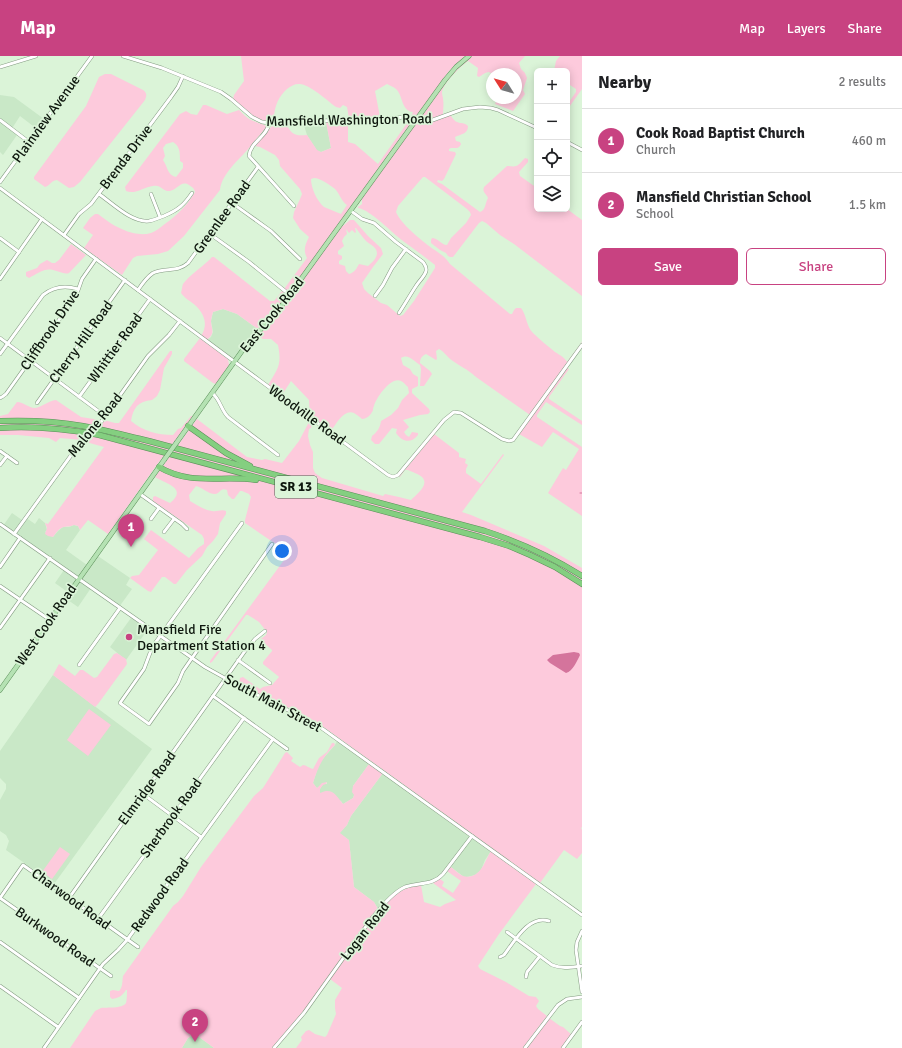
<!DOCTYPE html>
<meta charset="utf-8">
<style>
:root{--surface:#fff;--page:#f2f2f2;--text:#202124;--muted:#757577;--line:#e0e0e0;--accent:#c84281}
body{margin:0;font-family:Signika,sans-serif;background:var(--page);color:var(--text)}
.controls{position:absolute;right:12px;top:12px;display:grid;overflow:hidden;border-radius:6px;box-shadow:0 2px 10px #0003}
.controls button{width:36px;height:36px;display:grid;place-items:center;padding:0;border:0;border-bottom:1px solid var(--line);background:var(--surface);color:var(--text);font:20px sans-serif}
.compass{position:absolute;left:486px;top:12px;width:36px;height:36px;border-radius:50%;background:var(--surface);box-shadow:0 2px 10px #0003;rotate:307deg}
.you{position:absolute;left:282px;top:495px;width:14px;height:14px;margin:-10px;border:3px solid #fff;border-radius:50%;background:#1a73e8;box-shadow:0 0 0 6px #1a73e833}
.badge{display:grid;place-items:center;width:26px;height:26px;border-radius:50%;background:var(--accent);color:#fff;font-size:13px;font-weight:700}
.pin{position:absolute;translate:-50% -33px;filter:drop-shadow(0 1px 2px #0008)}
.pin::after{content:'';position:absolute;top:21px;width:14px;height:12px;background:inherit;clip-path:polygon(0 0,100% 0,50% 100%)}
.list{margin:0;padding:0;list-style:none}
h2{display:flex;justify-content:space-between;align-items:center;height:52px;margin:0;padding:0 16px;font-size:17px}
h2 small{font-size:13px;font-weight:400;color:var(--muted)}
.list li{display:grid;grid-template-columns:26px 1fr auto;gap:12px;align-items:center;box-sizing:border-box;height:64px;padding:0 16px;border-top:1px solid var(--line)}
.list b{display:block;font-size:15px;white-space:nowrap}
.list p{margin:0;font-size:13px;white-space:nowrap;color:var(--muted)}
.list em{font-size:13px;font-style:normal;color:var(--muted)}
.actions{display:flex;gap:8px;padding:12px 16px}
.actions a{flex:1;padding:9px 0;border:1px solid var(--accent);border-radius:6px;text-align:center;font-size:14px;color:var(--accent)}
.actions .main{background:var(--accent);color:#fff}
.icon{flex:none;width:22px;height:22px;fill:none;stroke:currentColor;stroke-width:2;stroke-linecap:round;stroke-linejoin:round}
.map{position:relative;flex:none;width:582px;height:992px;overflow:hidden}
header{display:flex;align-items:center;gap:24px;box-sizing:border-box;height:56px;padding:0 20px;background:var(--accent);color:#fff}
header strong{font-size:19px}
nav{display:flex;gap:22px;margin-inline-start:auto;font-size:14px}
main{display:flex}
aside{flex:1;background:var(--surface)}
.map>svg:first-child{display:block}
</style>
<header>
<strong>Map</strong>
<nav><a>Map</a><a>Layers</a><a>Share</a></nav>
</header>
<main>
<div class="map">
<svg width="582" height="992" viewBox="0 0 582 992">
<rect width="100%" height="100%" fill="#dbf4d8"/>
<!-- built -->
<g fill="#c9e8c7">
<path d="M0,39L14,41L44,63L37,73L20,60L11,74L17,79L3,99L0,96Z"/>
<path d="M303,66H326L331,92L321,96L317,95L307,79Z"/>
<path d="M223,253L237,258L259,274L234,302H232L207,284L211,281L213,276L211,265L213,256Z"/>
<path d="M12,457L22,464L25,461L35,468L39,462L45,467L47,474L45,476L53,481L58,475L63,471H69L74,469L78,470L80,474L66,494L87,509L95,498L130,522L126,529L132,533L119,551L91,532L78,551L65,542L69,537L55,527L64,514L3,470Z"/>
<path d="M131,562L148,573L126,604L110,591Z"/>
<path d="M53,619L152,693L54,828L6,794L9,785L6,779L0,775V744L6,733V728L0,722V695Z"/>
<path d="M337,685L369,708L353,730L354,739L353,742L343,748L341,745L320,737V733L323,728H327V726L317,732L313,727L317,714L321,705L335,689Z"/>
<path d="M383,717L470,780L442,818L433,824L405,830L378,853L374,846L354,831L349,784L339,777L347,769L351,760Z"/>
<path d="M472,782L491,795L485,804L481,814L475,819L467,821H464L451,811Z"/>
<path d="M195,978L214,992H182L188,982Z"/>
</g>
<!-- green -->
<g fill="#fdcadc" fill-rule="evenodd">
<path d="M241,0H465L449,15L419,57H424L453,17L472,0H525L519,7L521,13L525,17L527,22L523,34L525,38L513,55L495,48L498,42H516V18H492L489,16C486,16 482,19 479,21L477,20L478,12L468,5C461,10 442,28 442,37C442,39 443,41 443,43C444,48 443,54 443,59L445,61L450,59C452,61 454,65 457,66C461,68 464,66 468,70C468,78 461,78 455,81L456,85L460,86L461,88C459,93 456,92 451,92L449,93V95L455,96L456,98L444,123L442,125L438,124L437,126L442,128L480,156C486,154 485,147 488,142C486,137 482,137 484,131L507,110C510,110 514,111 516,110C520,109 522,104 525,102L528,103V106L519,116L520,120L537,132V153H567L582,164V240L514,188L500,179L486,167L482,165L479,167L453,201H450L448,200L446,197L440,194L431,187V184L432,182C440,183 441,189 447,189L451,182L466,167L471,159L470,156L467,153L425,121H423L398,150L396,156C401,168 419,182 429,190C437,196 444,199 450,208L510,258H512L514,254L516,252H521C527,260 526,270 533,277C540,284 548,290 555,296C560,299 564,301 567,306L582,286V287L530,359L476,321C468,313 457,309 449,302C445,298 444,296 439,293L436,295L437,303L436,304L426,298C422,300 420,302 420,307L430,315L432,318L424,330H420L421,313L420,309C414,305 408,297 401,302L403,309L410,313L413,318L418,321V330L412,333V337L429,353L430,356L428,358L420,359L403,364L409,371L404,376L406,379L409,381L412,376L418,377V379C411,388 402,386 396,377L397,373L392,372L379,388H375L371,384L372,380C377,376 380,372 381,365L391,359L398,352L402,344L409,337L408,331C406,330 404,326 401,325C391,320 376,342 374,350C372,354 374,353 372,356C370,360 366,363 362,363C360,361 357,359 354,357C344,353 336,368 331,375L310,360L309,344L291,325L282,339L268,329C278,312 282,309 278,289L271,283H263L258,280L280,255L343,169V170L350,164H354L368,180L381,192L383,198L373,211L362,227L364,233L368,237L381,247L387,249L400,260L403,259L414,245L435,212V209C425,201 414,193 403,185C392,177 371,154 358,152V151L362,148V143L290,237L284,233L307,202C303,194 305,189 309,181L300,173L293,162L294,156L300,143L302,138L300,133L280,110L279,104L275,99L260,91L255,90L272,70L278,67L286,68C292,79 295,80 307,79L317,94L321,96L331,92L326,66H348V86L355,88L378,108L410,63L413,56C401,55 403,39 396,33C394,31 389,29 387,28L375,35L380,61L349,62L347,51L343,49L340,52L336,51C328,45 308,27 299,28C294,28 291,30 287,33C279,40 275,49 274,60L277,65C255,67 248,57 233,43L234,39L244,25ZM314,122C320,122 332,130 336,134C340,139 342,146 347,149L341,158L324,151C317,145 311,132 311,123ZM355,172H356C359,176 362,181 366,185C368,187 372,189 374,191C381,198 374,205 368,210L359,208C357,212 354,217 349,218L346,215L345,210L339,208V205L342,203V200L338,198V195L344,190L342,185L344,181L347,178L346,173L349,177L352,174L355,177L356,176Z"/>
<path d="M560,0H582V33L567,54V49L576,36V33L567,27V15H554L556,5Z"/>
<path d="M105,18H111L143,34C147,37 147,39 145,44L80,126L74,131L69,132L57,124C50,125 51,129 45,131L34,123V121L86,50L99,21Z"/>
<path d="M203,49H206L227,58L239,54C244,59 249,64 256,66C260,68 263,68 266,70V72C260,78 255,85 249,92C239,104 222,117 220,134L184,180L168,195L158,198L137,200L133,202L122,219L84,192L93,179L83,172L90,162L95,158H98C110,167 118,173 133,177C139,178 144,179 151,177C157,175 163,169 169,165C179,157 189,147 195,136C194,132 192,131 189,129C181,124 177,134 170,135C163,136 161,128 153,130C144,131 135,139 126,135L125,131L180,58L186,55L191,58L197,59ZM173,86C180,90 180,97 180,105L183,107V112L176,121C167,119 168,111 163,104L165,100L163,92L166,88Z"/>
<path d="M71,188L86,199L69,217C64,219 59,215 53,214C44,212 37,218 29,222L26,220V216L37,212L40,208L47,204L52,207H55L59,204Z"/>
<path d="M212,201H214L270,245H274L282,235L288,240L259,274L237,258L223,253L213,256C212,260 211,263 211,266C212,275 215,277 207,284L201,280C208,269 205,259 196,250C191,245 185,243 181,237C182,234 182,230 183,228C189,219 204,210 212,201Z"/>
<path d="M200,282L228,303L229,309L216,328L213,327L184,305V303Z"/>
<path d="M170,295H172V298L164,312L160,334L157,340L152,344C138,345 133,352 131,365C143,375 157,379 173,379L178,373L181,372L191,360H193L156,410L108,478L88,464L80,474L78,470L74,469C70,471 68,470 64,471C59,472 56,477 53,481L48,480L45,478L47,472L45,467L48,468L104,391L86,386L92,381L104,364L115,367H119Z"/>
<path d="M567,312L569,313L549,341V343L582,365V369L546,346L537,359V361L582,391V460L548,437L563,412L566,414L579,393L553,376L542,391L519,378Z"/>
<path d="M56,344L81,361L100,364L88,380L82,384L60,382L56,386L49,382L18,379H0V360L8,358L17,346C24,346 28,352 35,352C42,351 48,345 56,344Z"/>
<path d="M197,363L247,401L262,404L265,403L282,407L299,385L309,366L312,368L311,372L309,373L308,380L310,389L313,396V412L315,417L322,422L383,440L385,438L399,441L411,444C416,439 430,429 422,421C419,418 412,416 408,414H405L400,421H399L434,378L459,397V401L466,403L465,407L468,409L466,413V417L481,428L503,398L504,399L462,456L471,459L544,490L582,512V771L581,772L582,774V797L577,803L564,794L540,827L325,672L308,661L239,628L240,622L243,621L260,633L263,631L272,629L279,621L278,620L263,608V606L272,595V594L261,584V583L266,579L267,576L259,566L248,559H246L212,606L210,607V605L287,500L286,495L245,467V464L251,441L249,438L242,435H240L234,443H232L228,439L227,434C220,431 221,437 215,438C208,438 202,431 196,430L189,439L190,445C197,449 204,454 212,455C217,456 221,453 226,455V458L220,467L218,478L213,485L207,491L202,500L187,514L176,528H174L165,521H162L151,536L148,535L130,522L132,520L139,519L158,494L144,483L151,474L189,502L198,492L204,488V483L202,479L153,445V441L155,440L170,447C188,432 166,428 155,421Z"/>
<path d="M117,597L126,603L127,608L98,648L95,651L53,619L59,608L75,620L80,614H83L94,622L97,621L114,598Z"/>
<path d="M89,653L111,669L88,700L67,684Z"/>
<path d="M332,687H334L335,689C323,700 318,711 313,727L317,732L322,727L327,726L326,728L323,729L320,733V737C332,731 336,739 343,748L353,742L354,739L352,736L353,730L369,708L383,717L351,760L347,769L340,777L349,784L354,831L374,846L378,853L300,960L273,992H214L195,978L188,982L182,992H70L95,955C97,954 99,953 101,952C107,951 122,953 126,947C127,944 127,937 127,934H126C122,940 119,942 112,943L110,941V935L113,934L119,935C123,931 122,926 123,920L173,850L178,846L183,840L201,811L254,740L263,732L285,697L287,696L293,702L291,705L300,711L303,709C306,709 309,712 313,713L319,702L327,696Z"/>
<path d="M60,791L70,798L52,823L42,816Z"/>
<path d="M491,795L536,828L499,878L478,910L480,913L506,926L529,940L536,941L539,945L536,950L538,953L547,960L523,992H296L302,984L301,981L306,975L309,974L315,978L325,981L327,979L336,958L335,952V944L342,932L330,923L375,859C384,850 393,838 405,833C409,831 415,830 421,829L424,846L440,851L445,848L456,844L433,827L440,823L444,826L442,830L453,837L461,825L447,815L451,811C455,814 459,818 463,820C466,821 469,821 472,820C483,816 485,804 491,795Z"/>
<path d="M549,962L560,970L563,971L572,979L562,992H526Z"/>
</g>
<!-- water -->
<path fill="#d4749c" d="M574,596L579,597L580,599C577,605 573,615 566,617L550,607L547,604L553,599Z"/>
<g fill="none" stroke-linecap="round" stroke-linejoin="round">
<!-- stream -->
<path stroke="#d4749c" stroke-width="1" d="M580,437H582"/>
<defs>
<g id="minor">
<path d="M123,0L162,12L221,36L231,43L252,61L262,66L269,67L308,65L369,64L406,61L430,65L463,53L480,51L491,52L498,54L537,72"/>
<path d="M0,11L36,0"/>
<path d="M0,64L29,86"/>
<path d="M269,67C268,80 250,86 249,100L294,150"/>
<path d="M567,86L582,94"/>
<path d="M0,126L92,0"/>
<path d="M0,132L262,326L388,419L393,421L398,419L444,364L454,356L461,357L502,383L509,385L513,384L582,289"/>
<path d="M99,138C112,147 132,167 149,165C154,164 159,162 164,160C178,154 184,149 192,137"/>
<path d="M151,138L160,161"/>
<path d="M232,147L271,175L300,203"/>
<path d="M351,155L362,163L374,167L396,186L423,206C425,209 427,211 426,215C425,220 419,225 416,230C410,239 405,248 399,257"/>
<path d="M210,178L249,206L290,239"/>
<path d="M64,179L79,158L91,148L171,41L178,31L183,20"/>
<path d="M0,182L19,196"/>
<path d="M0,223L42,163"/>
<path d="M138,234C142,228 147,221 153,217C165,211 177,217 188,207L258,111"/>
<path d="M375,240L383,229L392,212L406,193"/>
<path d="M0,282L105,360"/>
<path d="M0,298L43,239C54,230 65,229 78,233"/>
<path d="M212,337C220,343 221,354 228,361L278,399"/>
<path d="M79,341L150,243"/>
<path d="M0,342L2,341L6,338L76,240L82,223L96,203"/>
<path d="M37,347L125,224"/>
<path d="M101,366L148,300L169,279L180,265"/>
<path d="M0,395L17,407"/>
<path d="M0,409L7,400"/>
<path d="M140,438L182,468L187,473"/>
<path d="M151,463L159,452"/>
<path d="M242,467L153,590L150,597L144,613L120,647L149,668L178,627L183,615L192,602L272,488"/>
<path d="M0,468L205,611L241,631L298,659L320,671L582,859"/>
<path d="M164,476L174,463"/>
<path d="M14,478L72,398L86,384"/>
<path d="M0,511L20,482"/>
<path d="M0,530L50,564"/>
<path d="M0,572L50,502"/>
<path d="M238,604L270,627"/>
<path d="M79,609L120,552"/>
<path d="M213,640L287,693"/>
<path d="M143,738L201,781"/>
<path d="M0,842L23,809L138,891"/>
<path d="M0,842L111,920"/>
<path d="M69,842L245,595L255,583L265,575"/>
<path d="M98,863L244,662"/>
<path d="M582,875L577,886L576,894L582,936"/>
<path d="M507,876L552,909C562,913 572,911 582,910"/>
<path d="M0,886L79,942"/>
<path d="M500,901L504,899C514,886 529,858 549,865"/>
<path d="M526,921L527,916L540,900"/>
<path d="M0,930L58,971"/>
<path d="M44,992L103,908L118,894L127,884L273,683"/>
<path d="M274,992L304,957L372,862C380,852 393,836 405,831C419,826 432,830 443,818L472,780"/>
<path d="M525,992L558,949L567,943L582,941"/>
<path d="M563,992L582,966"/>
</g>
<g id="major">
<path d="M177,386L242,295L283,248L445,24L456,11L469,0"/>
<path d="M0,634L164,404"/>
</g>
<g id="highway">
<path d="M0,365C28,364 55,365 83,370C105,374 127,380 149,385L485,475C519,486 552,501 582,520"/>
<path d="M188,370L226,397L250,410"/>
<path d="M0,372C33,370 67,373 99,379L480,481L509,490L530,499L555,511L582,528"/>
<path d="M159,411C191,430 222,419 256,424"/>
</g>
</defs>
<!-- minor casing -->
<use href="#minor" stroke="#849b82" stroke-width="4"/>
<!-- major casing -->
<use href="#major" stroke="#5a8e58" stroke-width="5"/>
<!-- highway casing -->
<use href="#highway" stroke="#5a8e58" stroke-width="6"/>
<!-- minor -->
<use href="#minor" stroke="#fff" stroke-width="3"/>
<!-- major -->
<use href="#major" stroke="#b5e2b3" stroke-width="4"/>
<!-- highway -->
<use href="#highway" stroke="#84cf80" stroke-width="5"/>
<defs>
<path id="minor-bridge" d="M86,384L101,366"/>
<path id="major-bridge" d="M164,404L177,386"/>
</defs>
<!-- minor-bridge casing -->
<use href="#minor-bridge" stroke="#849b82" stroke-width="4" stroke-linecap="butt"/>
<!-- major-bridge casing -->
<use href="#major-bridge" stroke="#5a8e58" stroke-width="5" stroke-linecap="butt"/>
<!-- minor-bridge -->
<use href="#minor-bridge" stroke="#fff" stroke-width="3"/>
<!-- major-bridge -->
<use href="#major-bridge" stroke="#b5e2b3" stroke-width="4"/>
</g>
<!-- markers -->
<circle fill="#c84281" stroke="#dbf4d8" stroke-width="1.5" cx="129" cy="581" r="4"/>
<g text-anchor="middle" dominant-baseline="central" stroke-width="3.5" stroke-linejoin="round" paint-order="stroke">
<!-- shield labels -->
<rect fill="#dbf4d8" stroke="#4b594a" stroke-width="1" x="275" y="420" width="42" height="22" rx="3"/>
<g font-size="13" font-weight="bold" fill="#0d160d">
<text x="296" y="431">SR 13</text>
</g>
<!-- street labels -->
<g font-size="14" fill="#0d160d" stroke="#dbf4d8">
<text transform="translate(46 63) rotate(-54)">Plainview Avenue</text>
<text transform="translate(349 64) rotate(-1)">Mansfield Washington Road</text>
<text transform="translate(126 101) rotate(-53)">Brenda Drive</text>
<text transform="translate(222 161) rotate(-54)">Greenlee Road</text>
<text transform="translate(272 259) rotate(-51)">East Cook Road</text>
<text transform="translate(50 274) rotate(-56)">Cliffbrook Drive</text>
<text transform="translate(81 286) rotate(-54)">Cherry Hill Road</text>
<text transform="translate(115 292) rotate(-54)">Whittier Road</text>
<text transform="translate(307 359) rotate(36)">Woodville Road</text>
<text transform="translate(95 369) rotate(-51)">Malone Road</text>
<text transform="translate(46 569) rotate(-55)">West Cook Road</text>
<text transform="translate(273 647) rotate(28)">South Main Street</text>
<text transform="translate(147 732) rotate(-54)">Elmridge Road</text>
<text transform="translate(171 762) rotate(-54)">Sherbrook Road</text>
<text transform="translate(160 839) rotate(-54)">Redwood Road</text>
<text transform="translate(71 843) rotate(36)">Charwood Road</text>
<text transform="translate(365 875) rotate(-52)">Logan Road</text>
<text transform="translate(55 881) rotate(35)">Burkwood Road</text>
</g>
<!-- poi labels -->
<g font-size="14" fill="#0d160d" stroke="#dbf4d8" text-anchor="start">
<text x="137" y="573">Mansfield Fire<tspan x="137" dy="16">Department Station 4</tspan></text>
</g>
</g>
</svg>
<div class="controls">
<button>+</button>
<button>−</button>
<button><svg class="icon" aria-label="locate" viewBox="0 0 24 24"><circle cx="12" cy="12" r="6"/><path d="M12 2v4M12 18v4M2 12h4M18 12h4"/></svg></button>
<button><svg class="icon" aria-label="layers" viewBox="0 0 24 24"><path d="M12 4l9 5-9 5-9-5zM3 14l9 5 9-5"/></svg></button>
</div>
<svg class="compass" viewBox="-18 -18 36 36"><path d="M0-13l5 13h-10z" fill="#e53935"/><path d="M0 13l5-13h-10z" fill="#757577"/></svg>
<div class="you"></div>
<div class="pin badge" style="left:131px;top:491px">1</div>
<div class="pin badge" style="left:195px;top:986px">2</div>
</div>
<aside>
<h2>Nearby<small>2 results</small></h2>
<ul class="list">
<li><span class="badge">1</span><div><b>Cook Road Baptist Church</b><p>Church</p></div><em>460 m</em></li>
<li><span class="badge">2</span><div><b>Mansfield Christian School</b><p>School</p></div><em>1.5 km</em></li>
</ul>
<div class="actions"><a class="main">Save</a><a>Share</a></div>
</aside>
</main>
